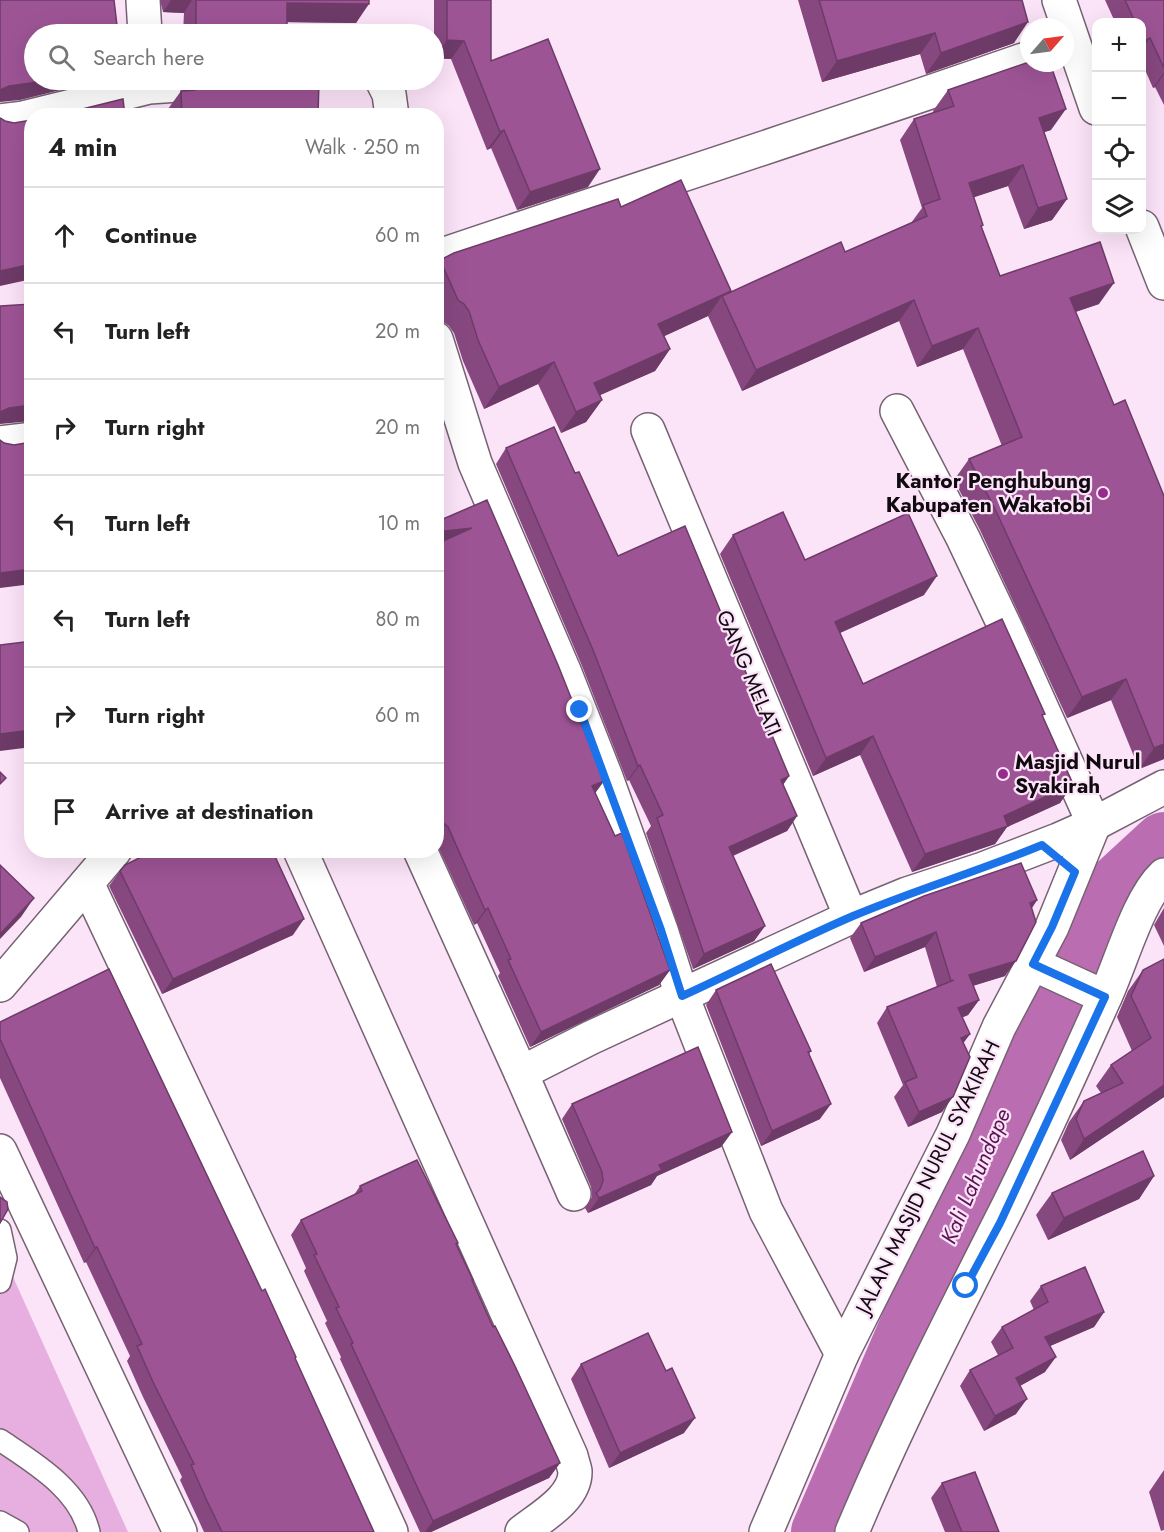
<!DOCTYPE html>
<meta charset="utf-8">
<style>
:root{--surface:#fff;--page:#f6f6f6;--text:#222;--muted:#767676;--line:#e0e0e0}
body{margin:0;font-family:Jost,sans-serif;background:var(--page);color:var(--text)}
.controls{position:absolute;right:18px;top:18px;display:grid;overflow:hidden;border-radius:12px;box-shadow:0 6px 24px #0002}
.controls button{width:54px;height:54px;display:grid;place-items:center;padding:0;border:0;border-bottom:2px solid var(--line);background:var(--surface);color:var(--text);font:30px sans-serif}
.compass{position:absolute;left:1020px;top:18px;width:54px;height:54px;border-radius:50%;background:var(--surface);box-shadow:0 6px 24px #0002;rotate:62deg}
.stop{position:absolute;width:18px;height:18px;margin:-14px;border:4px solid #1a73e8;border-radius:50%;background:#fff}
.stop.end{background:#1a73e8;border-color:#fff;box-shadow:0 2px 6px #0008}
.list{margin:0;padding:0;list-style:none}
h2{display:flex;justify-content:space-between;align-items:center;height:78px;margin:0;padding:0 24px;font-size:26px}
h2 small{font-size:20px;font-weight:400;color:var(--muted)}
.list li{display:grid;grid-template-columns:39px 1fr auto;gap:18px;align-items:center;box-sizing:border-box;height:96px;padding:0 24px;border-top:2px solid var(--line)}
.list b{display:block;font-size:22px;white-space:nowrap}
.list em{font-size:20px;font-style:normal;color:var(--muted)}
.icon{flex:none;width:33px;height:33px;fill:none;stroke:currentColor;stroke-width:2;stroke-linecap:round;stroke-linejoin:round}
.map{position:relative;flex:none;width:1164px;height:1532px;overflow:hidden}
.search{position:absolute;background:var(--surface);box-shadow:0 6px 24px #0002;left:24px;top:24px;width:420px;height:66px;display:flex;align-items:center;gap:15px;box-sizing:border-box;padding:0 21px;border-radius:33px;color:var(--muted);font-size:22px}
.panel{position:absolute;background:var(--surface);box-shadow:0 6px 24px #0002;left:24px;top:108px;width:420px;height:750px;border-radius:24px}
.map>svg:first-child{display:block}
</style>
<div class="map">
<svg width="1164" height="1532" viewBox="0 0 1164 1532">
<rect width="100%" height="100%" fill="#fce4f8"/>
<!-- green -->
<path fill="#e7afdf" d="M0,1248L128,1532H0Z"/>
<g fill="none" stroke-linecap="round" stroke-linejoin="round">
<!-- river -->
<path stroke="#ba6eb1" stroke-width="62" d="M822,1532L1072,951L1114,889L1164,843"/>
<defs>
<g id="lane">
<path d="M0,1230L6,1258L0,1282"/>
<path d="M0,1440C34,1463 79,1489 89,1532"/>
<path d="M0,1522L18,1532"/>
</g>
<g id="street">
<path d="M143,0L145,34"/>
<path d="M1059,0L1096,108"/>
<path d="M382,80L389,94L392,116"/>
<path d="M0,121L23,118L149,87L251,80"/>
<path d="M1142,227L1164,283"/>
<path d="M436,257C634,190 832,127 1029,58"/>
<path d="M436,339L475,463L565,673L606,777L661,930L682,996L766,1211L842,1354"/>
<path d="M648,430L851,917"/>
<path d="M0,443L32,439"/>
<path d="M300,850L571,1456C572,1461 574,1466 575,1471C576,1498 541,1517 522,1532"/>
<path d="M420,850L521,1073L590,1038L851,917L907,894L983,869L1058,840L1094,824L1164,787"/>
<path d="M87,883L327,1391L391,1532"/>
<path d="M1033,964L1105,997"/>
<path d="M0,985L115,850"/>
<path d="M521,1073L574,1194"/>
<path d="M0,1151L180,1532"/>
<path d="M766,1532L842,1354L953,1134L999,1027L1052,927L1094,824L1007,631L963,538L897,411"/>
<path d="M852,1532C896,1427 948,1325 999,1224C1037,1150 1071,1073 1105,997C1121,963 1138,899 1164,875"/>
</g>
</defs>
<!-- lane casing -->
<use href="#lane" stroke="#766273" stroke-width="24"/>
<!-- street casing -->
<use href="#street" stroke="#766273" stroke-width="36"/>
<!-- lane -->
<use href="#lane" stroke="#fff" stroke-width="21"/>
<!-- street -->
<use href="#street" stroke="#fff" stroke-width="33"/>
</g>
<!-- wall -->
<g fill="#874880">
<path d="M160,0H369L356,23L287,22V34H183L184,13L163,12Z"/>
<path d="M434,0H491V61L588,187L517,210L491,148L487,150L451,59L434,58Z"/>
<path d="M798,0H1022L1014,43L926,74L920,54L822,82Z"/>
<path d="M1105,0H1164V105L1155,87L1153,88L1142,63V22H1115Z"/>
<path d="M265,80L318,116H168V109L181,91L192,90L195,85Z"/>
<path d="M948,90L1051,130L1044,132L1067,199L1052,220L1024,229L1008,186L973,197L981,228L1000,276L1099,304L1075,312L1164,759L1139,769L1111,700L1067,718L980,530L954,480L969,459L1002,446L963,349L917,367L899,321L742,391L708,316L664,336L670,349L655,371L599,395L602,400L586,422L561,433L538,384L484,409L463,361L454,333L449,326L443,322L436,308V265L440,260L621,207L731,291L730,292L845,252L911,223L922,208L900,140L914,119L934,113L933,111Z"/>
<path d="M506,448L575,473L618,556L789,776L783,785L797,816L787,831L733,856L765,926L754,941L693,969L646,833L651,826L629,780L627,781L582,666L496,464Z"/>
<path d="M436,522L604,781L595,793L670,970L659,985L530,1047L498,976L500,973L477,923L474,925L436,842Z"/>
<path d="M733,535L805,560L924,595L840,633L863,684L1043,717L1073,784L1060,803L1007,827L995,844L912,872L860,755L813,776L720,554Z"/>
<path d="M120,871L293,935L162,994L109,886Z"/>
<path d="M1037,900L1032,908L1005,976L973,986L979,1000L968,1015L962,1017L970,1034L963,1043L942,1112L908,1127L894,1097L903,1085L877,1023L887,1007L937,987L925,947L864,972L850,938L861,923Z"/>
<path d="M1164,908V946L1154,925Z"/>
<path d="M1164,959V1097L1070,1160L1061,1140L1069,1122L1084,1101L1101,1093L1096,1086L1111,1065L1132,1051L1117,1017L1128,991L1143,970Z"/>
<path d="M716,990L811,1051L809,1054L820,1119L761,1146L706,1005Z"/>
<path d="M0,1022L262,1291L296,1357L295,1359L374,1532H204L180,1480L182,1477L143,1397L127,1361L130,1356L86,1262L84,1263L0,1078Z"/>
<path d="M572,1104L732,1132L721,1147L657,1176L651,1185L588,1213L585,1208L592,1197L591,1187L562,1119Z"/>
<path d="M1154,1176L1139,1199L1048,1240L1036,1215L1052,1193Z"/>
<path d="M360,1186L458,1243L457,1245L472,1281L493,1327L560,1463L549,1478L431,1532H420L340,1359L341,1357L325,1323L327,1321L304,1271L306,1268L291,1235L301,1220L354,1195Z"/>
<path d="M1041,1286L1104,1312L1094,1327L1050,1346L1045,1372L1020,1386L1016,1414L984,1431L960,1386L970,1370L998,1355L991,1342L1002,1327L1034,1310L1030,1301Z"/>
<path d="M581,1364L684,1433L609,1468L571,1379Z"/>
<path d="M1164,1470V1530L1161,1531L1149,1492Z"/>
<path d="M942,1483L999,1532H945L931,1498Z"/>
</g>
<!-- shaded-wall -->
<g fill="#6e3b68">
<path d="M171,0H192L184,13L163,12Z"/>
<path d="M287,3L369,4L356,23L274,22Z"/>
<path d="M1028,22L1014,43L926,74L941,53Z"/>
<path d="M935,33L920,54L822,82L837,61Z"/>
<path d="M1150,38L1142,50V43L1143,41Z"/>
<path d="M447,40L464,41L451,59L434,58Z"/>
<path d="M1164,72V74L1155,87L1153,88Z"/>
<path d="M44,80H101L20,100L0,102V90L1,89L9,86Z"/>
<path d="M1066,109L1051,130L1024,139L1039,118Z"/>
<path d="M504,130L491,148L487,150L500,132Z"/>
<path d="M1023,165L1008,186L954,204L969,183Z"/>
<path d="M600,169L588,187L517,210L530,192Z"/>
<path d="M1067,199L1052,220L1024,229L1038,208Z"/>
<path d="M32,264V279L0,286V271Z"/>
<path d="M1114,283L1099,304L1055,319L1070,298Z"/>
<path d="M731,291L724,300L722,296L708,316L643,346L658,324Z"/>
<path d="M914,300L899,321L742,391L756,370Z"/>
<path d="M978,328L963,349L917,367L932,346Z"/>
<path d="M670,349L655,371L578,405L594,383Z"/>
<path d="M554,362L538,384L484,409L499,387Z"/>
<path d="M602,400L586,422L561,433L576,412Z"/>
<path d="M32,405V421L0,424V412L9,408Z"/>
<path d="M472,528L436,546V532Z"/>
<path d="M32,569V584L0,588V573Z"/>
<path d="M937,576L924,595L822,641L835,622Z"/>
<path d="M1126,679L1111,700L1067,718L1082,697Z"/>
<path d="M32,730V747L0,751V734Z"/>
<path d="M873,736L860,755L813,776L826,758Z"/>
<path d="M1164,744V759L1139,769L1154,748Z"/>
<path d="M640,765L629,780L627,781L638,766Z"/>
<path d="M789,776L778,792L781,780Z"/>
<path d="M604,781L593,796L592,786Z"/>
<path d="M1073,784L1060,803L1007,827L995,844L912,872L925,854L1004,816Z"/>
<path d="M797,816L787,831L718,862L729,847Z"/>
<path d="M34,898L21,917L0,939V934Z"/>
<path d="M1037,900L1027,915L1030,903Z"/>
<path d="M488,908L477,923L474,925L485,910Z"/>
<path d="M304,919L293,935L162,994L173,979Z"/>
<path d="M765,926L754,941L693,969L704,954Z"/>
<path d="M936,932L925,947L864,972L875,957Z"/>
<path d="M1016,961L1005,976L958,990L969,975Z"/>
<path d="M670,970L659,985L530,1047L541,1032Z"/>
<path d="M979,1000L968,1015L948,1024L958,1008Z"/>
<path d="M970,1034L959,1049L961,1038Z"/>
<path d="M1164,1085V1097L1070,1160L1084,1139Z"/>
<path d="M953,1097L942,1112L908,1127L919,1112Z"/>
<path d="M831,1104L820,1119L761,1146L772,1131Z"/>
<path d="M732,1132L721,1147L657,1176L651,1185L588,1213L599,1198L659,1165Z"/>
<path d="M1154,1176L1139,1199L1048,1240L1064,1218Z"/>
<path d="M97,1247L86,1262L84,1263L95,1248Z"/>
<path d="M1104,1312L1094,1327L1034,1353L1045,1337Z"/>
<path d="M1056,1357L1045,1372L1005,1394L1016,1378Z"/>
<path d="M1027,1399L1016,1414L984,1431L995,1416Z"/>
<path d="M695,1418L684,1433L609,1468L620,1453Z"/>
<path d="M560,1463L549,1478L431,1532H425L433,1521Z"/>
</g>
<!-- building -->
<g fill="#9d5495" stroke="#6e3b68" stroke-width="1.5">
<path d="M0,0H114L118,34H34V80H44L31,83L9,86L0,90Z"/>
<path d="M196,0H369V4L287,3V34H196Z"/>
<path d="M447,0H491V61L548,39L600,169L530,192L504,130L500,132L464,41L447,40Z"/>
<path d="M819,0H1022L1028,22L941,53L935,33L837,61Z"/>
<path d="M1125,0H1164V68L1150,38L1143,41L1142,37V22H1135Z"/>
<path d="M1029,62V63H1050L1066,109L1039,118L1067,199L1038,208L1023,165L969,183L983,225L981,226L1000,276L1100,242L1114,283L1070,298L1114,405L1125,400L1164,496V744L1154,748L1126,679L1082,697L995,509L969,459L1022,437L978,328L932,346L914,300L756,370L722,296L841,242L845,252L927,216L923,205L940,199L914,119L954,106L948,90Z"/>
<path d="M265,80H319L318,116H182L181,91L195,90V85Z"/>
<path d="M123,99L125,116H54Z"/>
<path d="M0,118L5,121L14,123L32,120V264L0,271Z"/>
<path d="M681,180L731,291L658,324L670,349L594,383L602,400L576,412L554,362L499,387L478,340L469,311L464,304L458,300L440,260L454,253L618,199L621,207Z"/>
<path d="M32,304V405L9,408L0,412V306Z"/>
<path d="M554,427L575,473L579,472L618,556L685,526L789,776L781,780L797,816L729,847L765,926L704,954L657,818L663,815L640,765L638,766L593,650L506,448Z"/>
<path d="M0,440L4,443L14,445L32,442V569L0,573Z"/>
<path d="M487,500L558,665L599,768L604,781L592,786L615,836L622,833L670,970L541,1032L508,960L511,959L488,908L485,910L448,827L439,819L436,812V544L472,528L436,532V522Z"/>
<path d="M783,512L805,560L908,513L937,576L835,622L863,684L1002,619L1045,714L1042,715L1073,784L1004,816L1008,826L925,854L873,736L826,758L733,535Z"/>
<path d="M32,641V730L0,734V645Z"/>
<path d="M0,772L6,778L0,784Z"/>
<path d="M155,850H272L304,919L173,979L120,871L125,865Z"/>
<path d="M1021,863L1037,900L1030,903L1036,922L1016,961L969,975L979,1000L958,1008L970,1034L961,1038L970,1057L953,1097L919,1112L905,1082L917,1077L887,1007L954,980L951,981L936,932L875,957L861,923L924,896Z"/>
<path d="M0,865L34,898L0,934Z"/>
<path d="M1164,959V1085L1084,1139L1076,1119L1084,1101L1123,1083L1111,1065L1151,1038L1131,996L1143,970Z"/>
<path d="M771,964L811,1051L808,1052L831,1104L772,1131L716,990Z"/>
<path d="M109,969L262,1291L265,1289L296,1357L295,1358L374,1532H222L207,1501L191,1465L194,1464L153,1382L137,1346L142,1344L97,1247L95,1248L0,1039V1022Z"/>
<path d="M698,1047L732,1132L659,1165L662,1170L599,1198L596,1193L600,1189L603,1181L602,1172L572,1104Z"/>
<path d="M1143,1151L1154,1176L1064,1218L1052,1193Z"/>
<path d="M417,1160L458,1243L456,1244L473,1280H472L493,1327L495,1326L515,1366L560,1463L433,1521L351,1344L353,1343L336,1308L339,1307L314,1255L317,1254L301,1220L362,1191L360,1186Z"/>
<path d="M0,1197L7,1202L8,1209L0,1223Z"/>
<path d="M1085,1267L1104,1312L1045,1337L1056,1357L1016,1378L1027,1399L995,1416L970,1370L1013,1348L1002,1327L1048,1302L1041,1286Z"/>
<path d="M648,1333L666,1371L672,1368L695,1418L620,1453L581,1364Z"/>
<path d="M975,1472L999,1532H962L942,1483Z"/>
</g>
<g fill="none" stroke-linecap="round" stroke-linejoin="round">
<!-- route -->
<path stroke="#1a73e8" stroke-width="8" d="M580,710L661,930L682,996C739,970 795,941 853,916C915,890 979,871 1042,845L1075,872L1052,927L1033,964L1105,997L1000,1223L966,1286"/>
</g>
<!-- markers -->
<g fill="#962b8e" stroke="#fce4f8" stroke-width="2">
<circle cx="1103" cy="493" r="6"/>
<circle cx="1003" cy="774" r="6"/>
</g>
<g text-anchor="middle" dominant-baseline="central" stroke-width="4.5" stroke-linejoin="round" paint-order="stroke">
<!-- poi labels -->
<g font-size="21" font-weight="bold" fill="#120a11" stroke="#fce4f8" text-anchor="end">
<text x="1091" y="481">Kantor Penghubung<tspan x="1091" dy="24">Kabupaten Wakatobi</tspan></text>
<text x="1015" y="762" text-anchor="start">Masjid Nurul<tspan x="1015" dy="24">Syakirah</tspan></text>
</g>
<!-- street labels -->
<g font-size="21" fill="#120a11" stroke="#fce4f8">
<text transform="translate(749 673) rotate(67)">GANG MELATI</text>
<text transform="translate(928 1177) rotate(-64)">JALAN MASJID NURUL SYAKIRAH</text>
</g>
<!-- water labels -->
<g font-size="22" font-style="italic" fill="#5a1454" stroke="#fce4f8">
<text transform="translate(975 1176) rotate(-67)">Kali Lahundape</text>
</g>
</g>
</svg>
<div class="controls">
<button>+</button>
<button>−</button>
<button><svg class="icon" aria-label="locate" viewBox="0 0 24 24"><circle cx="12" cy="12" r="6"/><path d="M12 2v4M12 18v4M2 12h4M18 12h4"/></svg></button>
<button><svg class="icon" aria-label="layers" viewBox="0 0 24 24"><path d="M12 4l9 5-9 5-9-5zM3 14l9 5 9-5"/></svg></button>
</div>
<svg class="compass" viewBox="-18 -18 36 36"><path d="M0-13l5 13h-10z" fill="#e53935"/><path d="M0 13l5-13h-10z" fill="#767676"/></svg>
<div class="stop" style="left:966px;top:1286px"></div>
<div class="stop end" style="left:580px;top:710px"></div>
<div class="search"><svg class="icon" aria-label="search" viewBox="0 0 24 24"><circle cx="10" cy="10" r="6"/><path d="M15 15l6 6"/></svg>Search here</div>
<section class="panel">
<h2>4 min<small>Walk · 250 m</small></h2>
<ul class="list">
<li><svg class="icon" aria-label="ahead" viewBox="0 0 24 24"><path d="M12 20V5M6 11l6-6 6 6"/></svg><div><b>Continue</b></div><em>60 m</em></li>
<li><svg class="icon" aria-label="left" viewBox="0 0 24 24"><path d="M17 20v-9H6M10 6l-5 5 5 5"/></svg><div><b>Turn left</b></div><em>20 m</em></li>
<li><svg class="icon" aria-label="right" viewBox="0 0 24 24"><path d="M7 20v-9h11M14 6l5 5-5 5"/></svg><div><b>Turn right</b></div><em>20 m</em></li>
<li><svg class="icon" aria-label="left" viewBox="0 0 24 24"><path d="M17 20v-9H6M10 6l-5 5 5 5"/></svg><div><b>Turn left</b></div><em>10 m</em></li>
<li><svg class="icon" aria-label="left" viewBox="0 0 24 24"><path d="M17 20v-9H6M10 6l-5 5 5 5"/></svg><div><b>Turn left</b></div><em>80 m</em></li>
<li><svg class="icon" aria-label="right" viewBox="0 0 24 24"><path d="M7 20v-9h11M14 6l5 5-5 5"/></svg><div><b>Turn right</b></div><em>60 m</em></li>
<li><svg class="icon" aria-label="arrive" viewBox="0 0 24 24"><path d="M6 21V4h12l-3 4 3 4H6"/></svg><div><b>Arrive at destination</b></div></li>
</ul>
</section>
</div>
